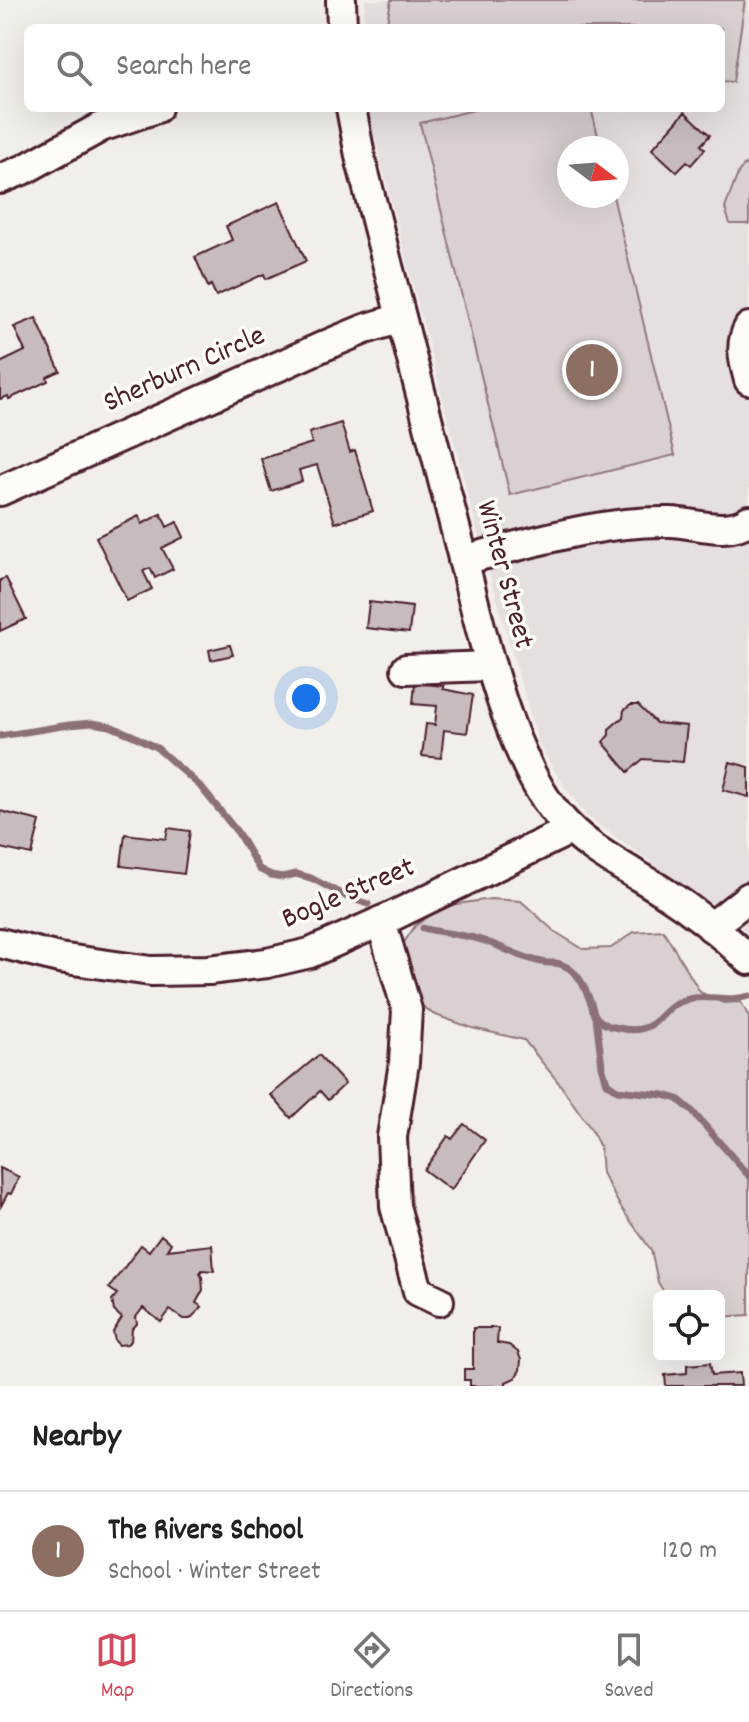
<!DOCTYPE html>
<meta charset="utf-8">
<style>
:root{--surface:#fff;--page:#f6f6f6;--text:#202124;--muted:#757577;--line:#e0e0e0;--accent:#d1495b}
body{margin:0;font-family:Dekko,sans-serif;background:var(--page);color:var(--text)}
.controls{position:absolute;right:24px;bottom:24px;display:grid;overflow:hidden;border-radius:12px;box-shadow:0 8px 32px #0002}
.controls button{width:72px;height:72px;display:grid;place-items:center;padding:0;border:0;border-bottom:2px solid var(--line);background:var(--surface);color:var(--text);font:40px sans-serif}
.compass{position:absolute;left:557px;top:136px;width:72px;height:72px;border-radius:50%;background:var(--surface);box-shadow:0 8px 32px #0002;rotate:106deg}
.you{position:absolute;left:306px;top:698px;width:28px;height:28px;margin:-20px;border:6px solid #fff;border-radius:50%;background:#1a73e8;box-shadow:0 0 0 12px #1a73e833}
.badge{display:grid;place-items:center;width:52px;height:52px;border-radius:50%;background:var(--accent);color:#fff;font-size:26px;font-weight:700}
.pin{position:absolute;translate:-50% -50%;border:4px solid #fff;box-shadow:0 2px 8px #0006}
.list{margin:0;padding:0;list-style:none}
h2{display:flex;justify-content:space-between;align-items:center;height:104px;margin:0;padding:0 32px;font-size:34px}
h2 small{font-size:26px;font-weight:400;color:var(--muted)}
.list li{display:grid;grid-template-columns:52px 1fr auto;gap:24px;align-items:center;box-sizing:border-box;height:120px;padding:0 32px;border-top:2px solid var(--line)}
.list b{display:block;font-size:30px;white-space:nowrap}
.list p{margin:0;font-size:26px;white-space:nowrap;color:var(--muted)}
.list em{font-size:26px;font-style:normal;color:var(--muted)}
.icon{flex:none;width:44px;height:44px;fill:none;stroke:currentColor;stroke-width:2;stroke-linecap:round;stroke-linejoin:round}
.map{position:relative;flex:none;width:749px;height:1386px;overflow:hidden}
.search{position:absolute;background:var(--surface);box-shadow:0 8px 32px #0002;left:24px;right:24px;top:24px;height:88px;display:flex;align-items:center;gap:20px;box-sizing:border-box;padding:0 28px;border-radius:12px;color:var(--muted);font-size:30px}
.sheet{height:224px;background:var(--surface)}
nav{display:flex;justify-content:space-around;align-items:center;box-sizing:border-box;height:112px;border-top:2px solid var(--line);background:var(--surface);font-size:22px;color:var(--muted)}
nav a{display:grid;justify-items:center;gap:4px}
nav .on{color:var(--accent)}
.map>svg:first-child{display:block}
</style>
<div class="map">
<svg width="749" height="1386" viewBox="0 0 749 1386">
<rect width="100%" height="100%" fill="#f2efeb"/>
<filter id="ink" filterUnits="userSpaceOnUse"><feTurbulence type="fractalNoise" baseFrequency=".0125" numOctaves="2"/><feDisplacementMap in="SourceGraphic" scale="16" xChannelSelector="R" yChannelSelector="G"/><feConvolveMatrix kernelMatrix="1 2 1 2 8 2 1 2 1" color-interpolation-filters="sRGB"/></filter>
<g filter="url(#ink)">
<!-- built -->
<path fill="#e5dfdd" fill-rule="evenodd" d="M365,0H749V935L733,920L588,817L566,789L539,745L481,545L367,108H721V28H364ZM569,148H617V196H569Z"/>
<!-- green -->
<g fill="#d9d0cf" stroke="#92787d" stroke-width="2">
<path d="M391,0H745L733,82L721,81V28H386Z"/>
<path d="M482,108H591L601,148H569V196H613L675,455L510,495L420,123Z"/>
<path d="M749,161V224H730L725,208L739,171Z"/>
<path d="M491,899L521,901L554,931L583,949L611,948L634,932L663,930L700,992L723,1003L741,1002L749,1017V1315L719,1317V1296H666L658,1282L651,1250L620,1206L602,1173L600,1147L591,1129L559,1083L524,1040L472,1028L433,1014L393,984L401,947L415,926L443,906Z"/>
</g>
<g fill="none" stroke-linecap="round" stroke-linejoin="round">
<!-- stream -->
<g stroke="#8b6f75" stroke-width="7">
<path d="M0,736L69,725L92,723L110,726L134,736L157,748L200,786L238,833L259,869L271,875L282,877L296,874L311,878L349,898L368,904"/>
<path d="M423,928C441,933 460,934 478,939C500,945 520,958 542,962C548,964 555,962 560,964C580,971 585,988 592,1006C592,1008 595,1016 596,1017C602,1024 610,1027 618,1028C661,1037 657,1007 688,999C709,994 727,1003 749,996"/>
<path d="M596,1017L602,1066L607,1083L617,1090L664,1095L678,1099L692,1111L749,1176"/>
</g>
</g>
<!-- building -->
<g fill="#c8bbbb" stroke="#4a1f2b" stroke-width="2">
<path d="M685,112L710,135L701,145L705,149L691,165L687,162L677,172L652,149Z"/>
<path d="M279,202L306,261L266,279L264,274L216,296L211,285L208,287L195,257L232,240L226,226Z"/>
<path d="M36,318L60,371L47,377L48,381L9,399L8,396L0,399V363L25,351L14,327Z"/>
<path d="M341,423L350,452L355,450L373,511L335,523L317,465L299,470L302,481L271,491L261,459L312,443L309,433Z"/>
<path d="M161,514L167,527L177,522L184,537L162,548L173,569L155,578L150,568L143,571L152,589L127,601L96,537L139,516L142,524Z"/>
<path d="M6,578L26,619L0,631V580Z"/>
<path d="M369,602L412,607L409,633L366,628Z"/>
<path d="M230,645L233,655L211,660L209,650Z"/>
<path d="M415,683L444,686L443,689L473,695L467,733L444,730L441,758L422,756L426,724L435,725L437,706L413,704Z"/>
<path d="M631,705H638L656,723L687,726L683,762L643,759L628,772L603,742L609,735V729L623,717L624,710Z"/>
<path d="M730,762L749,767V797L723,790Z"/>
<path d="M0,811L40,821L32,855L0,848Z"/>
<path d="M168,828L190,831L184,874L121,866L125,834L166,839Z"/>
<path d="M319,1055L345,1084L328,1100L320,1091L291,1118L271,1095Z"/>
<path d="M464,1124L485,1140L451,1190L424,1170L448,1136L452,1139Z"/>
<path d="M0,1168L19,1177L11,1194L8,1193L1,1206Z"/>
<path d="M161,1235L171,1243L167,1250L212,1245L214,1271L202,1270L200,1273L202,1277L203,1290L196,1303L202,1307L190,1319H183L170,1310L161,1322L143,1308L136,1317L137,1324L132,1329L131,1341L127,1344L119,1345L115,1341L113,1332L122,1318L114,1311L112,1300L117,1294L109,1288L141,1245L149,1251Z"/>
<path d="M473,1328H498L497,1343L509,1345L518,1352L521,1360L520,1370L515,1378L506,1382V1386H470V1380H464V1369H473Z"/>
<path d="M710,1363L712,1375L740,1373L741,1386H666L665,1375L687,1373V1365Z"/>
</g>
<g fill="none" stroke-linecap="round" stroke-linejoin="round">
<defs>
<g id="minor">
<path d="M341,0L342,28"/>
<path d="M351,108L361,161C392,285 424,408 456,531C474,601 489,672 516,740C527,766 539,793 557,814C586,850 626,867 664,892C694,911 723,935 749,960"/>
<path d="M0,179L25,169L101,127L157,108"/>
<path d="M749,327C739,344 744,362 749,380"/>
<path d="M0,491L324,346L365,329L401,318"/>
<path d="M463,560C531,543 600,520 671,522C695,523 728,536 749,520"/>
<path d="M406,669L491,666"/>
<path d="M381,921L407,1010L404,1063L392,1137L395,1206L418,1291L439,1301"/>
<path d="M711,927L749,897"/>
<path d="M0,943L59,958L151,971L209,970L267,963L310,953L395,915L570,830"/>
</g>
</defs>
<!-- minor casing -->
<use href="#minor" stroke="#4a1f2b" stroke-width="34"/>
<!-- minor -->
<use href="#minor" stroke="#fdfcf7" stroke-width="28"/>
</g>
</g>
<g text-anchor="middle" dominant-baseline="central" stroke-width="7" stroke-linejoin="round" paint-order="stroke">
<!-- street labels -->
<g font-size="30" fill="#4a1f2b" stroke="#fdfcf7">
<text transform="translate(185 371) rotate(-24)">Sherburn Circle</text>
<text transform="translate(503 575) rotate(75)">Winter Street</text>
<text transform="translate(349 895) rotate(-23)">Bogle Street</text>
</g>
</g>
</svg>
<div class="controls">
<button><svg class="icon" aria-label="locate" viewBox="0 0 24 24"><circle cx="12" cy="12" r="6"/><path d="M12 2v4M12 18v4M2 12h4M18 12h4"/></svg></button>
</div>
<svg class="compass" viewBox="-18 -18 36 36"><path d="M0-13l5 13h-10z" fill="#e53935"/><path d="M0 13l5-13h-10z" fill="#757577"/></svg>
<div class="you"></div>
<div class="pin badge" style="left:592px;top:370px;background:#8d6e63">1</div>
<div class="search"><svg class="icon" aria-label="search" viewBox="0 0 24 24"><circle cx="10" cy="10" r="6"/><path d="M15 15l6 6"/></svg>Search here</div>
</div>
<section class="sheet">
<h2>Nearby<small></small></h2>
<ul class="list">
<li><span class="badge" style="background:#8d6e63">1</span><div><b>The Rivers School</b><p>School · Winter Street</p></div><em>120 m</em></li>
</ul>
</section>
<nav>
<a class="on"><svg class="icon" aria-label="map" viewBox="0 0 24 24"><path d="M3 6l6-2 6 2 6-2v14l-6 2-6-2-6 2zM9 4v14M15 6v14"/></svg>Map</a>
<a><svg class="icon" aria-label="directions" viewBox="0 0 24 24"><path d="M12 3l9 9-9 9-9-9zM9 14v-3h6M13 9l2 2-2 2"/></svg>Directions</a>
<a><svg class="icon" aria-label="saved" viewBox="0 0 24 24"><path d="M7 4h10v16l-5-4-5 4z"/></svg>Saved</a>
</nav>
